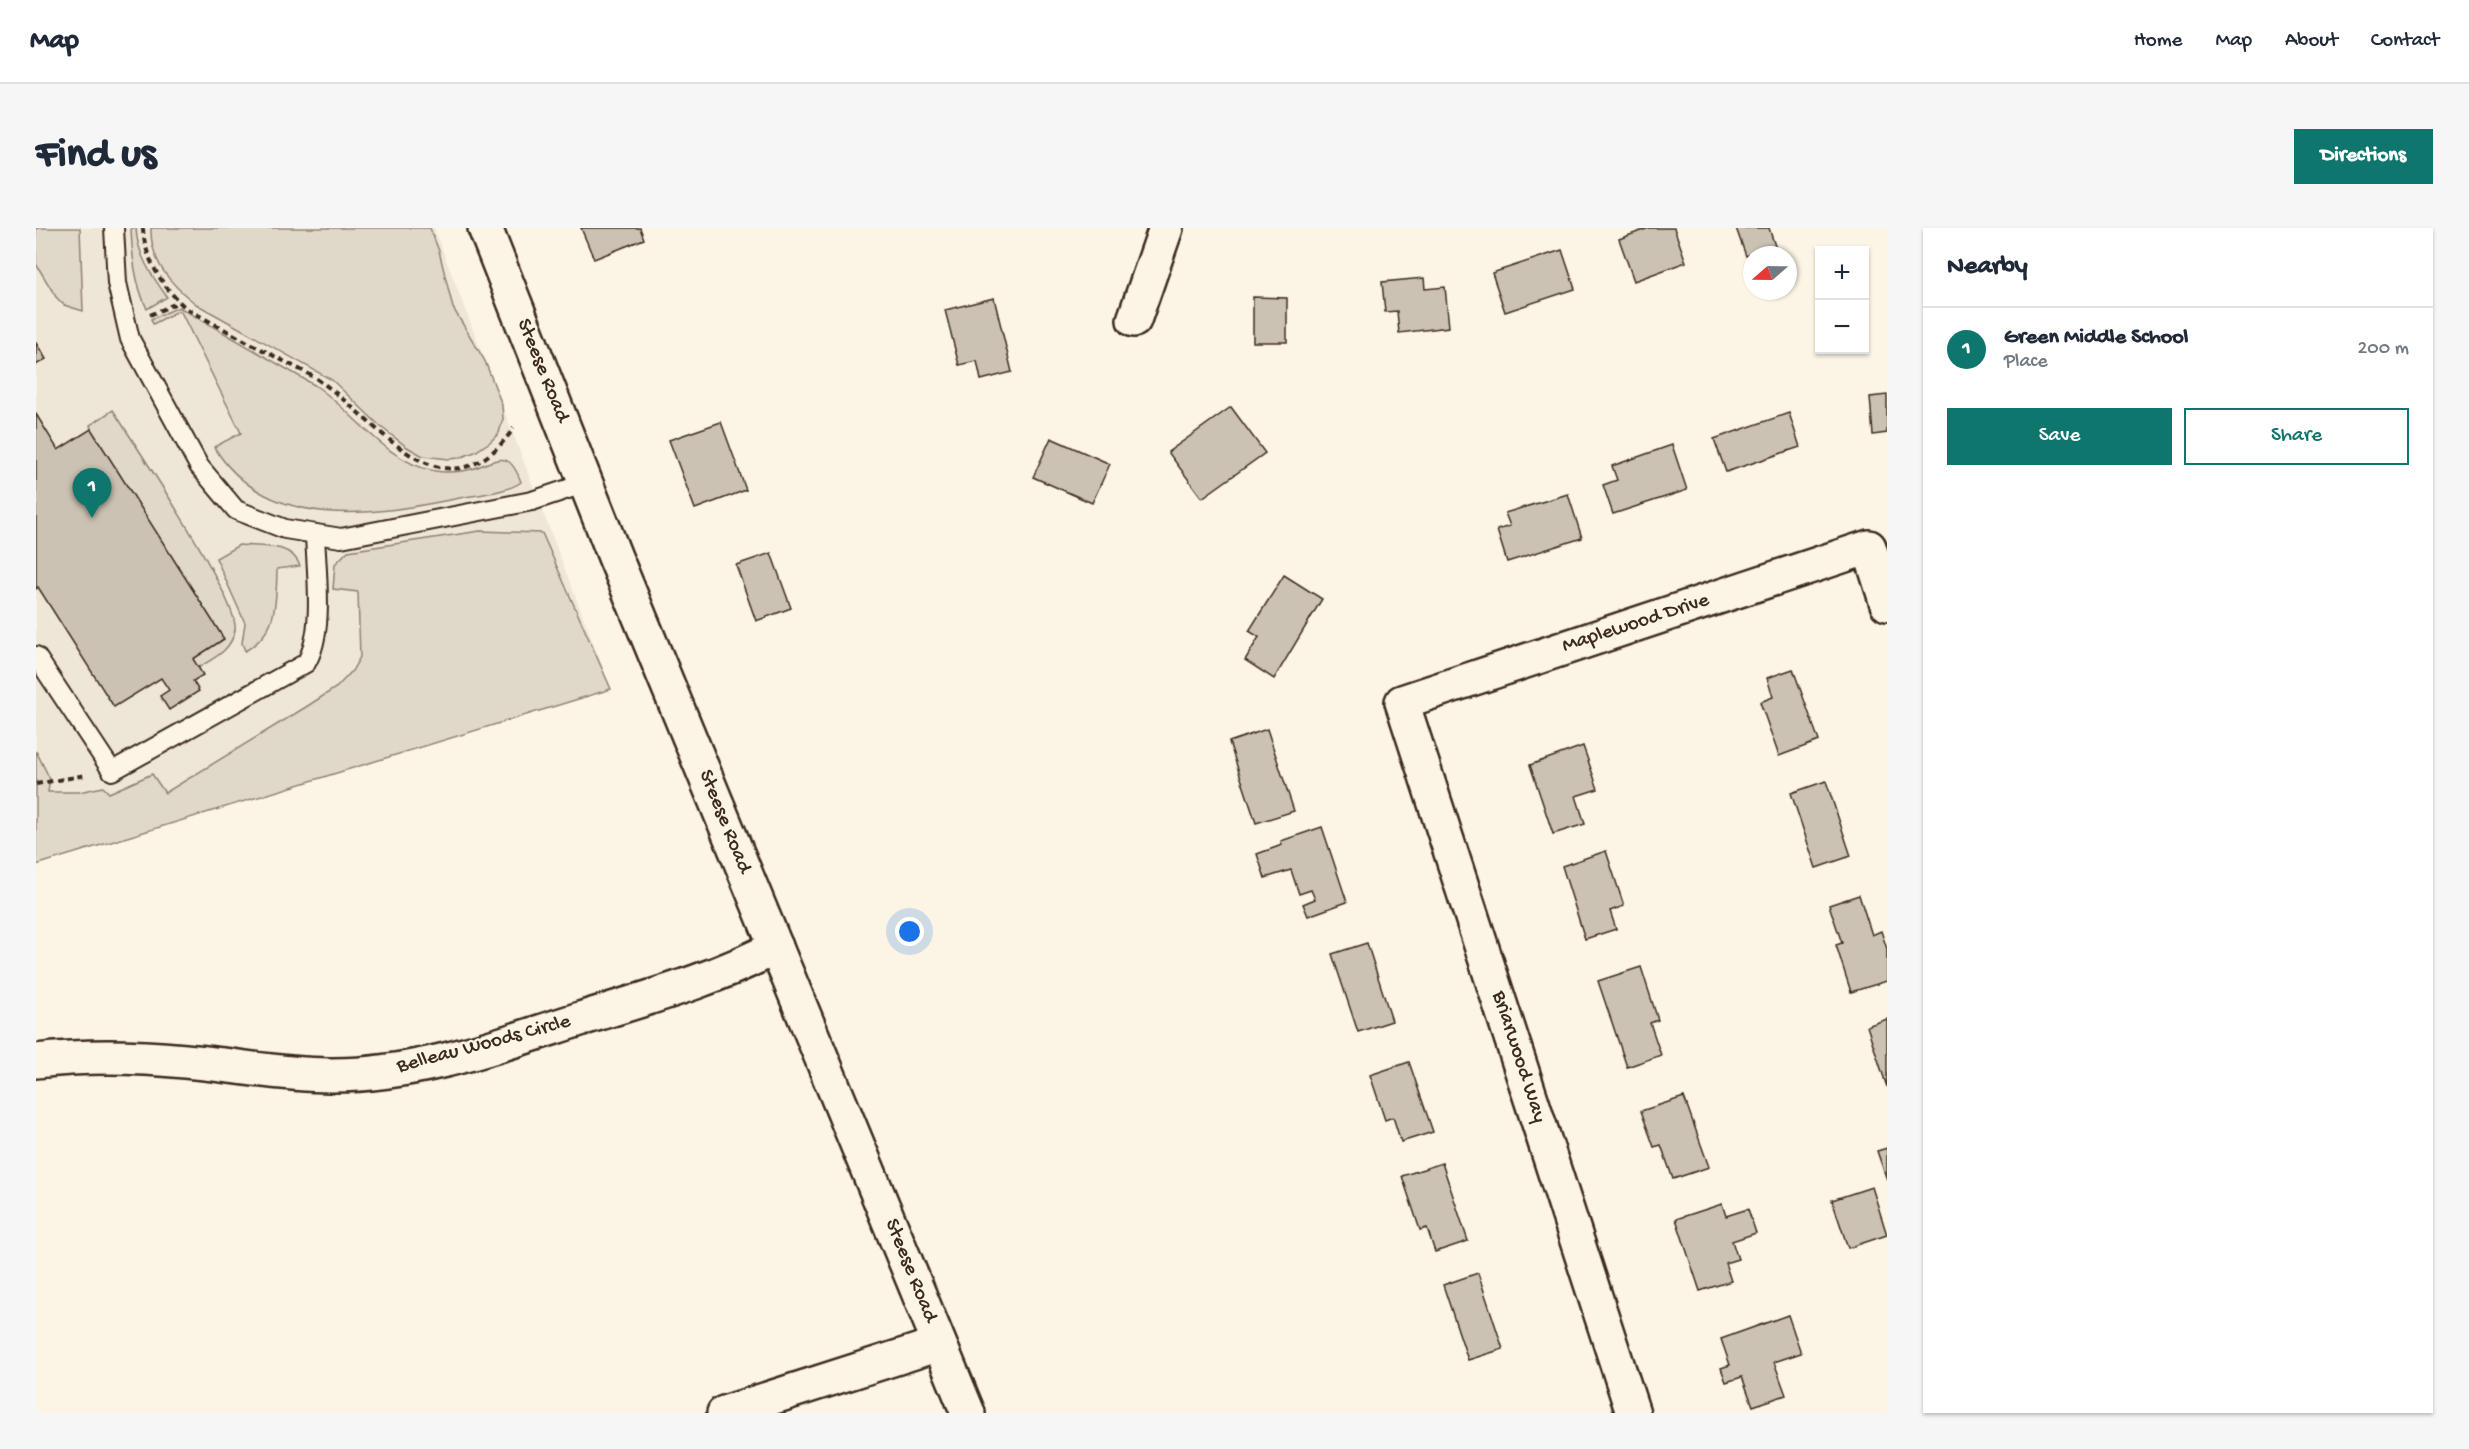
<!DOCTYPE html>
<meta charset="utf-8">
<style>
:root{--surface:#fff;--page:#f6f6f7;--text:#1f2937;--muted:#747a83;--line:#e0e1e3;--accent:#0f766e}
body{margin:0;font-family:"Gochi Hand",sans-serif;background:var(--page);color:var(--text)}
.controls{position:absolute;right:18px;top:18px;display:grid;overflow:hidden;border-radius:0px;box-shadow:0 2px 4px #0004}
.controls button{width:54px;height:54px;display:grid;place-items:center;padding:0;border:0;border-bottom:2px solid var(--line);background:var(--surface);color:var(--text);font:30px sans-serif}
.compass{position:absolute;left:1707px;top:18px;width:54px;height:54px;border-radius:50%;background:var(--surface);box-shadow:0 2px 4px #0004;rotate:250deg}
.you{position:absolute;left:874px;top:704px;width:21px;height:21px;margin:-15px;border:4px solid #fff;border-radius:50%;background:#1a73e8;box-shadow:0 0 0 9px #1a73e833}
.badge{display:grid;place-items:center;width:39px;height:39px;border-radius:50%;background:var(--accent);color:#fff;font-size:20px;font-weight:700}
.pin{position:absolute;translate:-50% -50px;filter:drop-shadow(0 2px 3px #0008)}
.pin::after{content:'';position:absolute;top:32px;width:21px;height:18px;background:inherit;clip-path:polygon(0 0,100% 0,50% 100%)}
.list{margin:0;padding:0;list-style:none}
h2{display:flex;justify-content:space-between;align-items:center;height:78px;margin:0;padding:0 24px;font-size:26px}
h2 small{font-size:20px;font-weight:400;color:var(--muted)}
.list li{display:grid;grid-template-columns:39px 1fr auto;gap:18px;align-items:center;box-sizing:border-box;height:84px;padding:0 24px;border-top:2px solid var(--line)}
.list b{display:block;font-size:22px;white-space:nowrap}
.list p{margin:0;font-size:20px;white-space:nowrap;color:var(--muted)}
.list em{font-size:20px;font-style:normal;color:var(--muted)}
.actions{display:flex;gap:12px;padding:18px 24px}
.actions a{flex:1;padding:14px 0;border:2px solid var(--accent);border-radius:0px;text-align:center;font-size:21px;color:var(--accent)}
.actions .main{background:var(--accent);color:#fff}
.map{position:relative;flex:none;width:1851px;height:1185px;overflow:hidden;border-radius:0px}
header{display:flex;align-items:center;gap:36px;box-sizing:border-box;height:84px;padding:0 30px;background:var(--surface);border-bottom:2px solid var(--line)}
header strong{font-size:28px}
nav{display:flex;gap:33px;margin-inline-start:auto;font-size:21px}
.intro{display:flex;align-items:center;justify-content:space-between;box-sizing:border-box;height:144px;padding:0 36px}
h1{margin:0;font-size:42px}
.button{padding:15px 27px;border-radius:0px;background:var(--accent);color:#fff;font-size:21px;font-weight:700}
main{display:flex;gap:36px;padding:0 36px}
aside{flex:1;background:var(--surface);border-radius:0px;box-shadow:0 2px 4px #0004}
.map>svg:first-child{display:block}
</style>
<header>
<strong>Map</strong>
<nav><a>Home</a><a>Map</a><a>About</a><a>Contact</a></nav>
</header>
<div class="intro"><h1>Find us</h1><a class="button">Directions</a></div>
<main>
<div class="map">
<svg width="1851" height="1185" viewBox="0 0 1851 1185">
<rect width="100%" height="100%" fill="#fcf5e5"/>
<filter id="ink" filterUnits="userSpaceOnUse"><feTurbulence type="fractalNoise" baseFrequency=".0167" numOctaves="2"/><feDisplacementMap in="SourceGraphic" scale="12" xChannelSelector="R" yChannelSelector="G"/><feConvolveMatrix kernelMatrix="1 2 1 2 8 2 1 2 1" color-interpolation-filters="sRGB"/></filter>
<g filter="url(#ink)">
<!-- built -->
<path fill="#eee6d6" d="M0,0H398L575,461L0,637Z"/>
<!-- green -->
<g fill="#e0d8c8" stroke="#8e8173" stroke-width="1.5">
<path d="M0,0H44L47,83L28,77L20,69L0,36Z"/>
<path d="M95,0H100C101,27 116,48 131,69L111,81C99,55 96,28 95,0Z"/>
<path d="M115,0H394L403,23L417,80L449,133L466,177L467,191L463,205L454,214L439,224L423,230L413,231L387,228L371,219L345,199L296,152L160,76C134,56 114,33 115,0Z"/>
<path d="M143,79L280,158C318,184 351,235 399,243C412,245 431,244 444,238C468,228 475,227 485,254C473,264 440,267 424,270C339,287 232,306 178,219L205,205L144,82L117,96L115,91Z"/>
<path d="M77,182C99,217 204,372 199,402C195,423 179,429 162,440L157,431L188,411L55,201L54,197Z"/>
<path d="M444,303L506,305L575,461L0,637V523L14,551L12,564H43L67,559L73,565L116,546L129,565L270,479L301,459L316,443L324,429L322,364L297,361L299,336L312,323Z"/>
<path d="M203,317C225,319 255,314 264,338L241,341C240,374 242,404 209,423L206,415L209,395L180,330Z"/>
</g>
<!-- building -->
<g fill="#ccc2b3" stroke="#3b2a1e" stroke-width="1.5">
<path d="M545,0H604L608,11L558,31Z"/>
<path d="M1613,0H1638L1650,34L1598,53L1583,11Z"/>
<path d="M1700,0H1733L1739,18L1710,28Z"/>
<path d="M1526,22L1539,61L1469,84L1456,45Z"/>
<path d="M1388,50L1389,61L1409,59L1413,99L1363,105L1361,83L1349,84L1346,54Z"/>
<path d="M1217,69L1251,70V114H1217Z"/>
<path d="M958,70L976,144L945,152L941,133L923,137L909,82Z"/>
<path d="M0,115L10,131L0,137Z"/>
<path d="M1851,167V205L1837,207L1834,169Z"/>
<path d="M1195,179L1229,225L1166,270L1132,224Z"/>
<path d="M1753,185L1764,219L1690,244L1678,211Z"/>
<path d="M0,186L22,222L55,201L188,411L157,431L167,447L157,453L163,463L133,482L124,468L133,462L125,450L78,479L2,359L0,361Z"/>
<path d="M685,194L710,262L659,281L633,212Z"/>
<path d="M1015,210L1074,236L1056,275L997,249Z"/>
<path d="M1636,217L1651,262L1577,286L1567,257L1581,252L1576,238Z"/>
<path d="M1532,266L1546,310L1471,334L1461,302L1474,298L1469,285Z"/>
<path d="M735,325L755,380L720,393L700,337Z"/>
<path d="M1248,347L1286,371L1238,451L1209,432L1223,409L1213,403Z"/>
<path d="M1757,441L1783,513L1743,528L1724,474L1737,469L1731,450Z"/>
<path d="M1231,501L1258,583L1220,595L1193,514Z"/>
<path d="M1547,518L1562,561L1540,568L1549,596L1517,606L1494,537Z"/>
<path d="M1790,553L1815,628L1780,640L1755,565Z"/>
<path d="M1286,599L1311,674L1272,688L1267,676L1279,671L1275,662L1263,666L1255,642L1229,650L1221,626L1246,617L1245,613Z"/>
<path d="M1570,623L1588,678L1574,683L1580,701L1549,711L1526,638Z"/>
<path d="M1823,667L1836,707L1845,703L1851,721V753L1815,764L1800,717L1806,715L1793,677Z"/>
<path d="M1331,715L1356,793L1322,804L1296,726Z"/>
<path d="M1605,739L1622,792L1614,795L1625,827L1591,839L1562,753Z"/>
<path d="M1851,791V859L1831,798Z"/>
<path d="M1373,834L1397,904L1365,914L1357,889L1349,892L1334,847Z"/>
<path d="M1648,869L1673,939L1637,951L1625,917L1618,919L1605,883Z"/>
<path d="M1851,920V952L1841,923Z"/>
<path d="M1406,935L1432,1013L1399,1024L1391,1000L1384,1002L1366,948Z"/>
<path d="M1836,959L1851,1007L1812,1020L1796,972Z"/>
<path d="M1686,976L1690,988L1712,981L1720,1005L1696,1013L1702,1031L1689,1035L1695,1053L1664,1063L1640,991Z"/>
<path d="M1442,1045L1467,1121L1432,1132L1407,1057Z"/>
<path d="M1752,1087L1765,1125L1738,1134L1750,1167L1717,1178L1706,1149L1690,1154L1685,1140L1694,1137L1685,1111Z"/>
</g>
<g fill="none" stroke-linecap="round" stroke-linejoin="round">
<defs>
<g id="service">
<path d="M78,0L81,55L94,111L163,238L200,282L249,301L305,310L496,273L550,255"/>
<path d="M0,428L76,543L270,435C289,404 280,342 279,306"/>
</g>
<g id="minor">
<path d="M1098,92L1130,0"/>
<path d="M0,833C50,827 99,828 149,833C197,837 245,847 293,847C380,848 463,817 544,791C611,770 678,752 740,719"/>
<path d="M688,1185L903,1116"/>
<path d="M1597,1185L1366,474L1833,319L1851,376"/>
</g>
<path id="tertiary" d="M449,0L579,329L932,1185"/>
</defs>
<!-- service casing -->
<use href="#service" stroke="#3b2a1e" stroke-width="22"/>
<!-- minor casing -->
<use href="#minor" stroke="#3b2a1e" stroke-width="38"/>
<!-- tertiary casing -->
<use href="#tertiary" stroke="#3b2a1e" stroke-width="38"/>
<!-- path -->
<g stroke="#3b2a1e" stroke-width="4" stroke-dasharray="6 4.5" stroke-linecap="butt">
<path d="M107,0C108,31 128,61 151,81C182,98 213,115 244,131C258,139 275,146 288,156C347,199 410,295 478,200"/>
<path d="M114,87L143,74"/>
<path d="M0,556L50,547"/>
</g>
<!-- service -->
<use href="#service" stroke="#fcf5e5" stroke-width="18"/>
<!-- minor -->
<use href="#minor" stroke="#fcf5e5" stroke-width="33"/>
<!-- tertiary -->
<use href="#tertiary" stroke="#fcf5e5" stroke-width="33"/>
</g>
</g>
<g text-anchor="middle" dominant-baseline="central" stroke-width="4.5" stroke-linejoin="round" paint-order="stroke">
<!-- street labels -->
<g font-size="21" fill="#3b2a1e" stroke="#fcf5e5">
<text transform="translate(506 143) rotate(68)">Steese Road</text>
<text transform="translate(1600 396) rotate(-18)">Maplewood Drive</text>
<text transform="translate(688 594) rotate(68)">Steese Road</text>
<text transform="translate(448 817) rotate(-15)">Belleau Woods Circle</text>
<text transform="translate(1482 829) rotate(72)">Briarwood Way</text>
<text transform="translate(874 1043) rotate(68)">Steese Road</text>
</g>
</g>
</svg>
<div class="controls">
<button>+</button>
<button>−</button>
</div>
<svg class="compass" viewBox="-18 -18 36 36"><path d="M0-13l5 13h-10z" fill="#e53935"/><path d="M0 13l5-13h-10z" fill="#747a83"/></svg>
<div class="you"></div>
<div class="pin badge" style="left:56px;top:290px">1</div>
</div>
<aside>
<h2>Nearby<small></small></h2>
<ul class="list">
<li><span class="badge">1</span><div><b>Green Middle School</b><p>Place</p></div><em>200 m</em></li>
</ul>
<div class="actions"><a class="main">Save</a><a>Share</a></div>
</aside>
</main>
